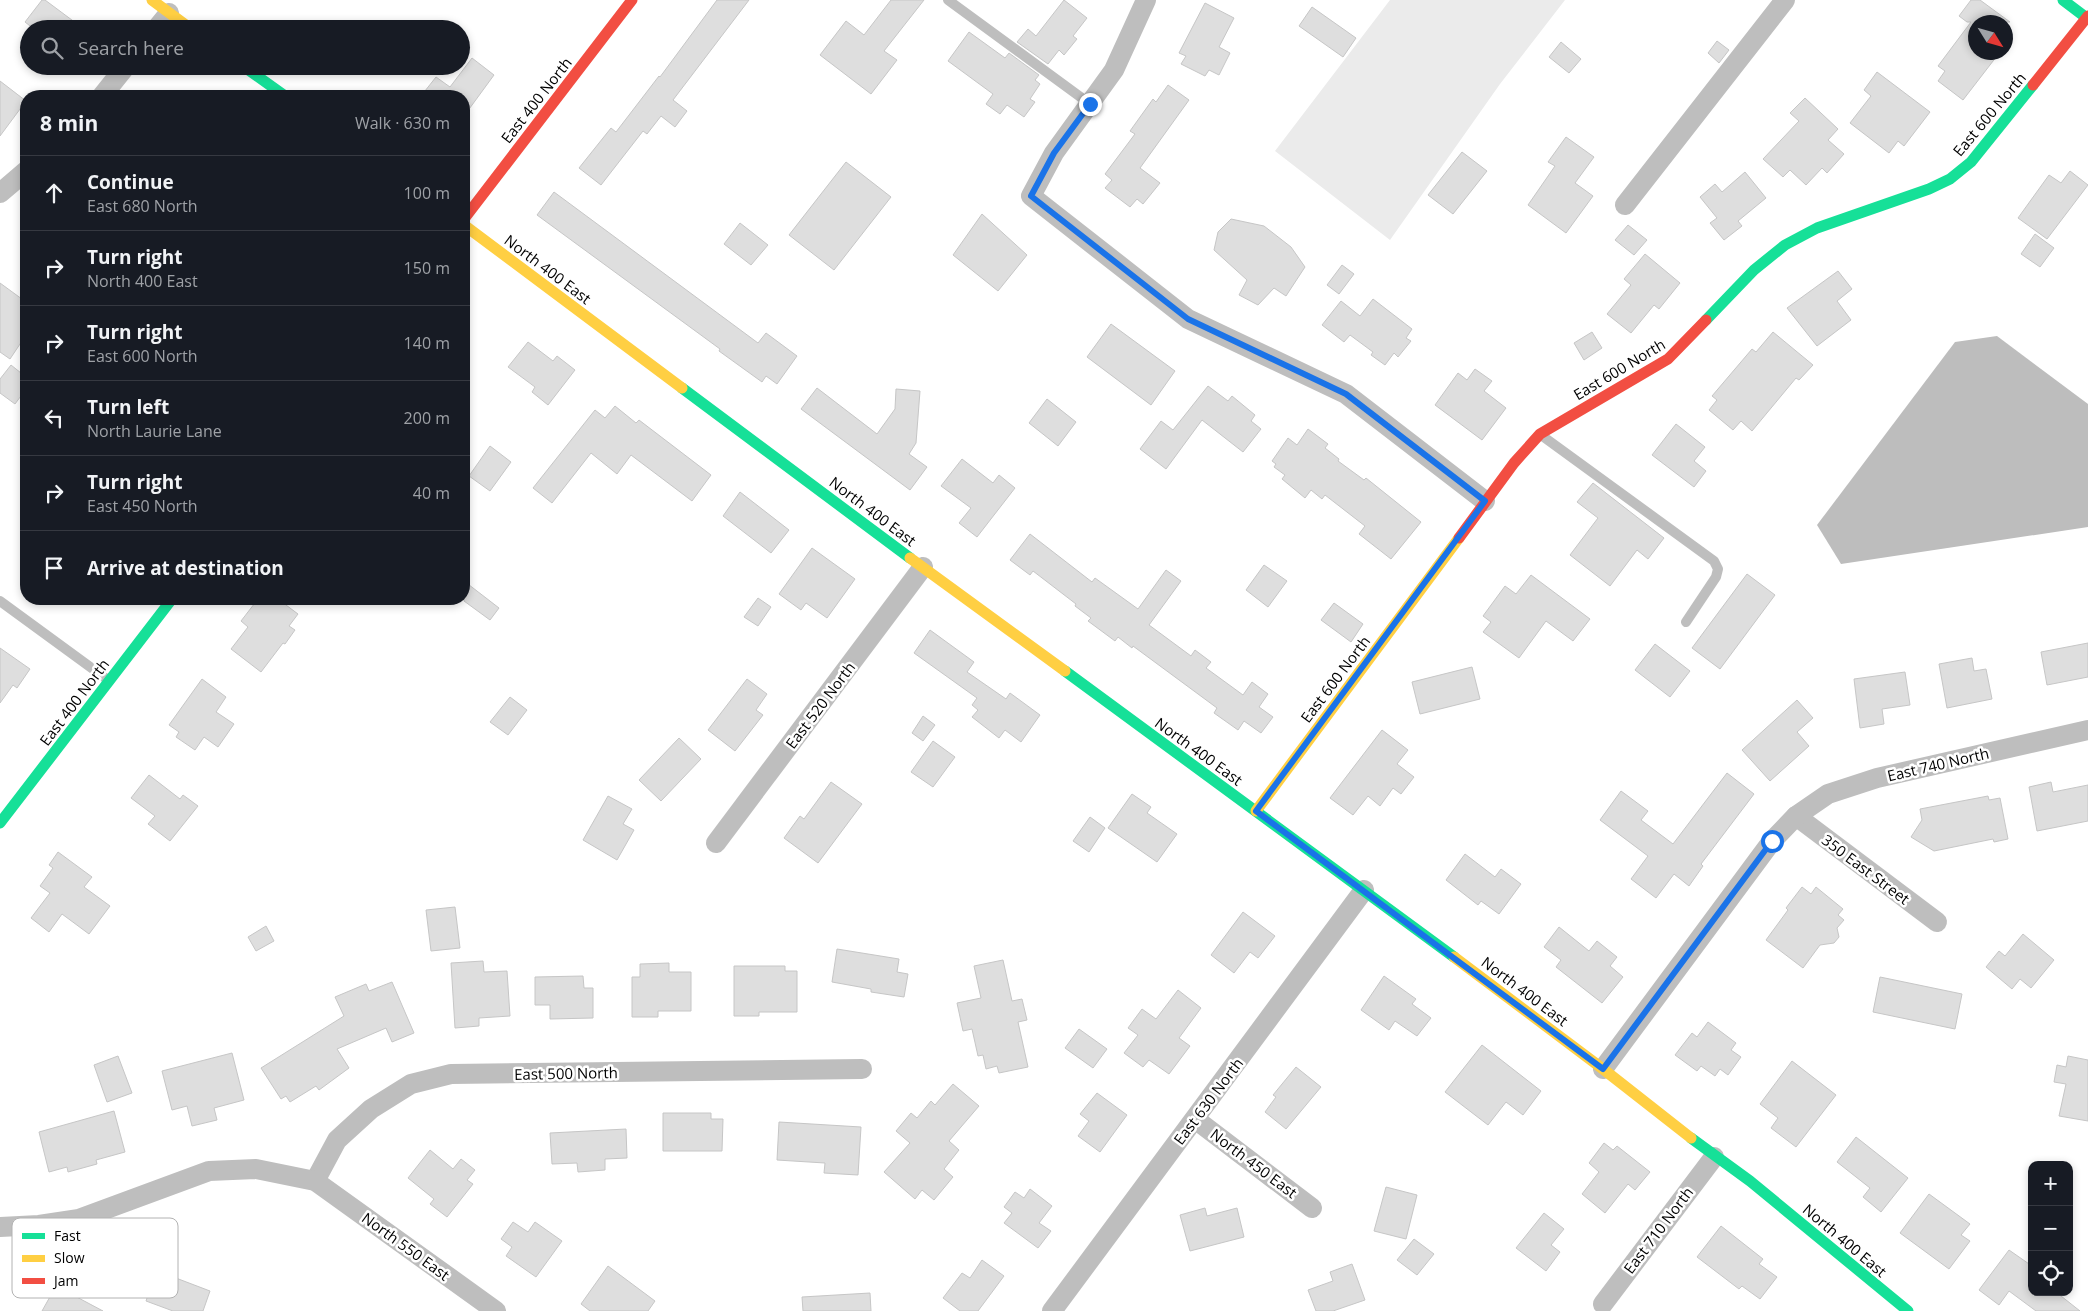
<!DOCTYPE html>
<meta charset="utf-8">
<style>
:root{--surface:#171b24;--page:#242831;--text:#f1f3f6;--muted:#9ea1a6;--line:#363941}
body{margin:0;font-family:"Open Sans",sans-serif;background:var(--page);color:var(--text)}
.controls{position:absolute;right:15px;bottom:15px;display:grid;overflow:hidden;border-radius:10px;box-shadow:0 2px 8px #0003}
.controls button{width:45px;height:45px;display:grid;place-items:center;padding:0;border:0;border-bottom:1px solid var(--line);background:var(--surface);color:var(--text);font:25px sans-serif}
.compass{position:absolute;left:1968px;top:15px;width:45px;height:45px;border-radius:50%;background:var(--surface);box-shadow:0 2px 8px #0003;rotate:127deg}
.stop{position:absolute;width:15px;height:15px;margin:-11px;border:4px solid #1a73e8;border-radius:50%;background:#fff}
.stop.end{background:#1a73e8;border-color:#fff;box-shadow:0 1px 5px #0008}
.list{margin:0;padding:0;list-style:none}
h2{display:flex;justify-content:space-between;align-items:center;height:65px;margin:0;padding:0 20px;font-size:21px}
h2 small{font-size:16px;font-weight:400;color:var(--muted)}
.list li{display:grid;grid-template-columns:32px 1fr auto;gap:15px;align-items:center;box-sizing:border-box;height:75px;padding:0 20px;border-top:1px solid var(--line)}
.list b{display:block;font-size:19px;white-space:nowrap}
.list p{margin:0;font-size:16px;white-space:nowrap;color:var(--muted)}
.list em{font-size:16px;font-style:normal;color:var(--muted)}
.icon{flex:none;width:28px;height:28px;fill:none;stroke:currentColor;stroke-width:2;stroke-linecap:round;stroke-linejoin:round}
.map{position:relative;flex:none;width:2088px;height:1311px;overflow:hidden}
.search{position:absolute;background:var(--surface);box-shadow:0 2px 8px #0003;left:20px;top:20px;width:450px;height:55px;display:flex;align-items:center;gap:12px;box-sizing:border-box;padding:0 18px;border-radius:28px;color:var(--muted);font-size:19px}
.panel{position:absolute;background:var(--surface);box-shadow:0 2px 8px #0003;left:20px;top:90px;width:450px;height:515px;border-radius:20px}
.map>svg:first-child{display:block}
</style>
<div class="map">
<svg width="2088" height="1311" viewBox="0 0 2088 1311">
<rect width="100%" height="100%" fill="#fff"/>
<!-- green -->
<path fill="#ebebeb" d="M1390,0H1565L1500,84L1390,240L1275,151Z"/>
<!-- water -->
<path fill="#bdbdbd" d="M1997,336L2088,404V527L1841,564L1817,525L1955,342Z"/>
<!-- building -->
<g fill="#dedede" stroke="#c6c6c6">
<path d="M42,0H45L84,29H34L25,22Z"/>
<path d="M717,0H749L673,100L687,111L675,127L661,116L647,134L643,131L601,185L579,168L611,128L616,132L659,76L660,77Z"/>
<path d="M891,0H924L884,51L897,60L871,94L820,55L846,21L864,35Z"/>
<path d="M1064,0L1087,18L1073,36L1077,39L1064,55L1059,50L1048,64L1017,42L1028,29L1036,36Z"/>
<path d="M1971,0H1980L2010,22H1976V52H2000L1963,100L1938,81L1945,71L1938,66L1971,22H1967L1959,16Z"/>
<path d="M1205,3L1234,18L1219,47L1230,53L1219,75L1209,70L1205,76L1181,64L1186,56L1179,53Z"/>
<path d="M1312,7L1356,38L1343,57L1299,26Z"/>
<path d="M969,32L1005,58L1009,53L1039,75L1035,80L1040,84L1030,99L1035,102L1024,117L1007,105L1000,114L986,104L993,94L948,61Z"/>
<path d="M1717,41L1729,50L1719,63L1708,53Z"/>
<path d="M1561,42L1581,59L1569,73L1549,57Z"/>
<path d="M472,58L494,75L464,116V96H421L436,77L450,87Z"/>
<path d="M1877,72L1930,112L1904,146L1898,141L1889,153L1850,123L1871,96L1864,90Z"/>
<path d="M0,81L26,101L0,136Z"/>
<path d="M1168,85L1189,100L1140,168L1160,183L1143,204L1137,199L1130,207L1105,188L1112,180L1105,174L1135,134L1130,131L1153,99L1156,102Z"/>
<path d="M1805,98L1838,129L1828,140L1844,154L1827,173L1822,168L1806,185L1790,170L1783,177L1763,159L1799,121L1790,113Z"/>
<path d="M1566,137L1594,157L1575,183L1593,196L1566,233L1528,205L1555,166L1548,162Z"/>
<path d="M1462,152L1487,171L1453,214L1428,195Z"/>
<path d="M846,162L891,197L834,270L789,235Z"/>
<path d="M2070,171L2088,185L2047,239L2018,218L2049,175L2061,183Z"/>
<path d="M1745,172L1766,198L1738,221L1742,226L1724,240L1710,223L1717,218L1700,197L1715,184L1722,192Z"/>
<path d="M554,192L758,343L766,333L797,356L777,384L766,376L762,382L719,351L720,349L537,215Z"/>
<path d="M982,214L1027,255L998,291L953,255Z"/>
<path d="M1231,219L1264,226L1291,247L1305,267L1286,296L1274,288L1258,305L1239,295L1247,280L1214,250L1218,232Z"/>
<path d="M740,223L768,245L751,265L724,244Z"/>
<path d="M1628,225L1647,240L1634,255L1615,240Z"/>
<path d="M2035,234L2054,248L2040,267L2021,254Z"/>
<path d="M1645,254L1680,283L1659,309L1654,305L1631,333L1607,314L1631,285L1624,279Z"/>
<path d="M1342,265L1354,274L1339,294L1327,285Z"/>
<path d="M1838,271L1852,289L1837,301L1851,320L1817,346L1787,308Z"/>
<path d="M0,283L26,302V335L10,359L0,352Z"/>
<path d="M1373,299L1412,329L1406,338L1411,341L1398,357L1394,353L1385,365L1371,355L1373,352L1350,335L1344,342L1322,325L1341,301L1360,316Z"/>
<path d="M1111,324L1175,371L1151,405L1087,357Z"/>
<path d="M1592,332L1602,348L1584,360L1574,343Z"/>
<path d="M1773,332L1813,365L1799,380L1796,378L1752,431L1741,421L1733,430L1709,410L1717,400L1712,396L1752,349L1756,352Z"/>
<path d="M528,342L553,361L557,356L575,370L548,405L532,392L535,387L508,367Z"/>
<path d="M11,365L26,377V389L15,404L0,393V379Z"/>
<path d="M1475,369L1492,381L1484,391L1506,408L1482,440L1435,405L1458,373L1467,380Z"/>
<path d="M1208,386L1228,401L1232,396L1255,415L1251,421L1261,429L1243,452L1202,420L1166,469L1140,449L1161,421L1173,430Z"/>
<path d="M817,388L877,434L895,409L896,389L920,391L916,443L909,454L927,467L910,490L801,409Z"/>
<path d="M1047,399L1076,422L1058,446L1029,423Z"/>
<path d="M615,406L636,423L639,420L711,475L692,501L631,455L617,474L591,453L552,503L533,488L595,410L605,418Z"/>
<path d="M1676,424L1705,447L1694,461L1706,471L1694,487L1652,455Z"/>
<path d="M1308,429L1328,444L1325,448L1339,459L1338,461L1364,480L1366,478L1421,522L1391,559L1359,534L1365,526L1325,495L1322,499L1311,490L1305,498L1282,479L1285,475L1274,467L1276,464L1272,461L1288,438L1297,445Z"/>
<path d="M490,446L511,462L490,491L469,476Z"/>
<path d="M962,459L993,483L999,475L1015,488L977,537L959,523L971,508L941,486Z"/>
<path d="M1593,483L1664,538L1648,559L1637,550L1610,586L1570,555L1598,518L1577,502Z"/>
<path d="M740,492L789,530L771,553L723,516Z"/>
<path d="M1030,534L1092,582L1095,578L1138,609L1166,570L1181,581L1149,625L1191,656L1195,650L1211,662L1206,668L1243,695L1252,682L1268,694L1259,707L1273,717L1261,733L1244,721L1238,730L1214,713L1217,708L1133,646L1132,648L1118,637L1115,641L1088,621L1091,618L1075,606L1076,604L1033,571L1030,575L1010,560Z"/>
<path d="M812,548L855,579L827,618L806,603L801,610L779,594Z"/>
<path d="M1264,565L1287,581L1268,607L1246,590Z"/>
<path d="M1747,574L1775,595L1720,669L1692,648Z"/>
<path d="M1531,575L1590,619L1573,641L1546,621L1519,658L1483,632L1491,622L1483,616L1505,586L1516,594Z"/>
<path d="M464,581L499,608L490,620L464,601Z"/>
<path d="M758,598L771,607L758,626L744,617Z"/>
<path d="M258,599H278L298,614L289,626L295,630L285,644L283,643L261,672L231,649L248,627L241,621Z"/>
<path d="M1334,603L1363,624L1351,642L1321,620Z"/>
<path d="M930,630L974,662L967,672L1006,699L1010,693L1040,715L1021,742L1005,730L999,738L972,717L978,710L972,705L977,698L914,653Z"/>
<path d="M2088,643V677L2047,685L2041,652Z"/>
<path d="M1655,644L1690,671L1670,697L1635,670Z"/>
<path d="M0,648L30,669L17,688L13,685L0,703Z"/>
<path d="M1972,658L1974,671L1986,669L1992,699L1947,708L1939,664Z"/>
<path d="M1472,667L1480,699L1420,714L1412,682Z"/>
<path d="M1905,672L1910,705L1882,709L1884,724L1860,728L1854,679Z"/>
<path d="M202,679L226,697L216,712L234,724L218,747L204,737L195,750L176,737L179,732L169,725Z"/>
<path d="M747,679L767,694L756,710L763,715L735,751L708,730Z"/>
<path d="M510,697L527,710L508,735L490,722Z"/>
<path d="M1797,700L1813,718L1797,732L1809,746L1770,781L1742,750Z"/>
<path d="M923,716L935,725L923,741L912,733Z"/>
<path d="M1382,730L1408,750L1397,764L1414,777L1401,794L1393,788L1380,806L1368,796L1353,815L1330,798Z"/>
<path d="M679,738L701,759L661,801L639,780Z"/>
<path d="M933,741L955,757L933,787L911,772Z"/>
<path d="M1727,773L1754,794L1701,864L1703,866L1689,886L1674,874L1656,898L1631,879L1648,856L1600,820L1621,791L1648,811L1641,820L1673,844Z"/>
<path d="M149,775L180,799L183,795L198,806L170,841L148,824L155,816L131,798Z"/>
<path d="M831,782L862,804L818,863L784,838L800,816L804,819Z"/>
<path d="M2051,782L2053,792L2088,785V821L2037,831L2029,787Z"/>
<path d="M1132,794L1151,807L1147,813L1177,834L1157,862L1108,828Z"/>
<path d="M608,796L632,809L623,824L634,830L617,860L583,840Z"/>
<path d="M1988,796L1989,800L2000,798L2008,839L1994,842L1993,839L1934,851L1911,837L1922,820L1920,809Z"/>
<path d="M1090,817L1105,828L1089,852L1073,841Z"/>
<path d="M58,852L92,877L84,887L110,906L89,934L62,914L49,932L31,918L50,893L40,886L53,868L49,865Z"/>
<path d="M1465,854L1495,877L1501,869L1521,884L1499,914L1481,901L1478,905L1446,880Z"/>
<path d="M1802,887L1811,894L1816,887L1843,909L1838,915L1844,920L1837,928L1839,937L1834,943L1820,945L1803,968L1766,940L1788,910L1786,908Z"/>
<path d="M455,907L460,948L431,951L426,910Z"/>
<path d="M1243,912L1275,936L1258,958L1250,952L1234,973L1211,955Z"/>
<path d="M266,926L274,941L256,951L248,937Z"/>
<path d="M1559,927L1589,951L1597,941L1617,957L1610,966L1623,977L1602,1003L1556,967L1561,960L1544,947Z"/>
<path d="M2023,934L2054,960L2031,988L2020,979L2012,989L1986,967L1999,951L2005,956Z"/>
<path d="M837,949L899,959L897,972L908,974L904,997L871,992V989L832,982Z"/>
<path d="M1003,960L1012,1001L1022,999L1027,1020L1018,1022L1028,1067L999,1073L997,1066L986,1069L983,1055L978,1056L972,1029L963,1031L957,1003L981,998L974,966Z"/>
<path d="M483,961L484,972L507,971L510,1016L479,1018V1026L455,1028L451,963Z"/>
<path d="M669,963V972H691V1011H658V1017H632V977H640V964Z"/>
<path d="M734,966H785V971H797V1012H759V1016H734Z"/>
<path d="M583,976L584,988H593V1018L550,1019V1005H535V977Z"/>
<path d="M1384,976L1416,999L1412,1004L1431,1018L1417,1036L1395,1021L1389,1030L1361,1010Z"/>
<path d="M1880,977L1962,994L1955,1029L1873,1012Z"/>
<path d="M392,982L414,1033L392,1042L386,1028L337,1049L349,1068L319,1090L316,1086L290,1102L286,1096L281,1099L261,1068L344,1016L335,997L366,984L369,991Z"/>
<path d="M1178,990L1201,1008L1179,1038L1190,1046L1169,1074L1149,1060L1143,1067L1124,1053L1138,1035L1128,1028L1142,1009L1156,1019Z"/>
<path d="M1708,1022L1736,1043L1731,1050L1741,1057L1728,1075L1720,1069L1715,1076L1701,1066L1697,1071L1675,1055L1692,1033L1697,1037Z"/>
<path d="M1079,1029L1107,1049L1093,1068L1065,1048Z"/>
<path d="M1482,1045L1541,1091L1523,1115L1506,1102L1488,1125L1445,1092Z"/>
<path d="M232,1053L244,1100L214,1108L217,1120L192,1126L187,1106L172,1110L162,1071Z"/>
<path d="M118,1056L132,1093L107,1102L94,1065Z"/>
<path d="M2068,1056L2088,1060V1121L2059,1116L2066,1084L2054,1082L2057,1065L2066,1067Z"/>
<path d="M1792,1061L1836,1095L1796,1147L1771,1128L1778,1118L1760,1104Z"/>
<path d="M1296,1067L1321,1087L1286,1129L1265,1112L1276,1097L1273,1095Z"/>
<path d="M953,1084L979,1106L949,1141L959,1150L944,1169L953,1177L934,1200L922,1190L915,1199L884,1172L910,1143L896,1131L911,1113L917,1118L931,1101L935,1105Z"/>
<path d="M1097,1093L1127,1115L1100,1152L1078,1136L1089,1121L1080,1114Z"/>
<path d="M114,1111L125,1152L96,1160L97,1164L68,1172L67,1167L49,1172L39,1132Z"/>
<path d="M663,1113H711V1119H723L722,1151H663Z"/>
<path d="M779,1122L861,1127L858,1175L824,1173L825,1163L777,1160Z"/>
<path d="M626,1129L627,1158L605,1159V1170L578,1172L577,1163L552,1164L550,1133Z"/>
<path d="M1856,1137L1908,1178L1881,1212L1863,1197L1870,1188L1837,1162Z"/>
<path d="M1604,1143L1613,1150L1617,1146L1650,1172L1635,1190L1628,1184L1605,1213L1582,1194L1599,1172L1589,1163Z"/>
<path d="M430,1150L453,1169L461,1159L475,1170L467,1180L473,1184L447,1217L430,1204L434,1199L408,1178Z"/>
<path d="M1386,1187L1417,1195L1406,1239L1374,1231Z"/>
<path d="M1030,1189L1052,1206L1039,1223L1051,1231L1038,1248L1004,1223L1012,1213L1004,1207L1015,1192L1024,1198Z"/>
<path d="M1929,1194L1970,1224L1961,1235L1970,1241L1949,1269L1900,1233Z"/>
<path d="M1205,1208L1207,1216L1237,1208L1244,1237L1190,1251L1180,1215Z"/>
<path d="M1544,1213L1564,1229L1551,1245L1560,1252L1546,1271L1516,1248Z"/>
<path d="M513,1222L528,1232L535,1222L562,1241L536,1277L506,1256L512,1247L501,1239Z"/>
<path d="M1721,1226L1763,1259L1759,1264L1777,1277L1760,1299L1742,1286L1739,1289L1697,1257Z"/>
<path d="M1414,1239L1434,1254L1417,1275L1397,1260Z"/>
<path d="M2009,1250L2032,1266V1292H2056L2080,1311H2036L2009,1291L1999,1305L1979,1290Z"/>
<path d="M982,1260L1004,1276L978,1311H960L943,1298L962,1273L970,1278Z"/>
<path d="M1352,1264L1365,1300L1333,1311H1316L1308,1290L1333,1281L1330,1272Z"/>
<path d="M608,1266L655,1301L648,1311H590L581,1304Z"/>
<path d="M168,1275L210,1291L203,1311H173L146,1301L153,1280L165,1284Z"/>
<path d="M56,1286L103,1311H42Z"/>
<path d="M870,1293L871,1311H803L802,1297Z"/>
</g>
<g fill="none" stroke-linecap="round" stroke-linejoin="round">
<!-- lane -->
<g stroke="#bebebe" stroke-width="10">
<path d="M948,0L1090,104"/>
<path d="M1541,435L1714,561L1718,569L1716,577L1686,622"/>
<path d="M0,601L108,680"/>
</g>
<!-- street -->
<g stroke="#bebebe" stroke-width="20">
<path d="M1146,0L1114,70L1054,153L1031,196L1188,319L1346,394L1485,501"/>
<path d="M156,29L169,13"/>
<path d="M102,96L126,66"/>
<path d="M0,193L26,171"/>
<path d="M1625,205L1785,0"/>
<path d="M1796,816L1937,922"/>
<path d="M716,843L923,567"/>
<path d="M1603,1069L1772,841L1796,816L1828,794L1877,778L2088,730"/>
<path d="M1195,1119L1312,1208"/>
<path d="M315,1181L337,1140L371,1109L411,1084L451,1074L862,1069"/>
<path d="M0,1227L39,1225L79,1219L209,1171L256,1169L315,1181L496,1311"/>
<path d="M1603,1304L1714,1157"/>
<path d="M1052,1311L1364,890"/>
</g>
<!-- fast -->
<g stroke="#16e098" stroke-width="11">
<path d="M2063,0L2088,19"/>
<path d="M243,66L285,96"/>
<path d="M1706,320L1754,270L1785,245L1817,228L1929,189L1950,179L1971,162L2033,85"/>
<path d="M682,388L910,558"/>
<path d="M1065,671L1454,957"/>
<path d="M0,823L172,599"/>
<path d="M1691,1138L1750,1181L1908,1311"/>
</g>
<!-- slow -->
<g stroke="#ffcf43" stroke-width="11">
<path d="M152,0L191,29"/>
<path d="M464,225L682,388"/>
<path d="M910,558L1065,671"/>
<path d="M1256,811L1459,538"/>
<path d="M1454,957L1603,1069L1691,1138"/>
</g>
<!-- jam -->
<g stroke="#f24e42" stroke-width="11">
<path d="M2033,85L2088,16"/>
<path d="M464,219L632,0"/>
<path d="M1459,538L1514,463L1540,434L1668,359L1706,320"/>
</g>
</g>
<g fill="none" stroke-linecap="round" stroke-linejoin="round">
<!-- route -->
<path stroke="#1a73e8" stroke-width="6" d="M1090,104L1054,153L1031,196L1188,319L1346,394L1485,501L1256,811L1603,1069L1772,841"/>
</g>
<g text-anchor="middle" dominant-baseline="central" stroke-width="5" stroke-linejoin="round" paint-order="stroke">
<!-- street labels -->
<g font-size="15" fill="#000" stroke="#fff">
<text transform="translate(536 100) rotate(-52)">East 400 North</text>
<text transform="translate(1989 114) rotate(-50)">East 600 North</text>
<text transform="translate(548 269) rotate(37)">North 400 East</text>
<text transform="translate(1619 369) rotate(-31)">East 600 North</text>
<text transform="translate(873 511) rotate(37)">North 400 East</text>
<text transform="translate(1335 679) rotate(-53)">East 600 North</text>
<text transform="translate(74 702) rotate(-53)">East 400 North</text>
<text transform="translate(820 705) rotate(-53)">East 520 North</text>
<text transform="translate(1199 751) rotate(36)">North 400 East</text>
<text transform="translate(1938 764) rotate(-13)">East 740 North</text>
<text transform="translate(1866 869) rotate(37)">350 East Street</text>
<text transform="translate(1525 991) rotate(37)">North 400 East</text>
<text transform="translate(566 1073) rotate(-1)">East 500 North</text>
<text transform="translate(1208 1101) rotate(-53)">East 630 North</text>
<text transform="translate(1254 1163) rotate(37)">North 450 East</text>
<text transform="translate(1658 1230) rotate(-53)">East 710 North</text>
<text transform="translate(1845 1240) rotate(40)">North 400 East</text>
<text transform="translate(406 1246) rotate(36)">North 550 East</text>
</g>
</g>
<!-- legend -->
<rect x="12" y="1218" width="166" height="80" rx="8" fill="#fff" stroke="#b2b2b2" stroke-width="1"/>
<rect x="22" y="1233" width="23" height="6" fill="#16e098"/>
<rect x="22" y="1255" width="23" height="7" fill="#ffcf43"/>
<rect x="22" y="1278" width="23" height="6" fill="#f24e42"/>
<g font-size="14" fill="#000">
<text x="54" y="1241">Fast</text>
<text x="54" y="1263">Slow</text>
<text x="54" y="1286">Jam</text>
</g>
</svg>
<div class="controls">
<button>+</button>
<button>−</button>
<button><svg class="icon" aria-label="locate" viewBox="0 0 24 24"><circle cx="12" cy="12" r="6"/><path d="M12 2v4M12 18v4M2 12h4M18 12h4"/></svg></button>
</div>
<svg class="compass" viewBox="-18 -18 36 36"><path d="M0-13l5 13h-10z" fill="#e53935"/><path d="M0 13l5-13h-10z" fill="#9ea1a6"/></svg>
<div class="stop" style="left:1772px;top:841px"></div>
<div class="stop end" style="left:1090px;top:104px"></div>
<div class="search"><svg class="icon" aria-label="search" viewBox="0 0 24 24"><circle cx="10" cy="10" r="6"/><path d="M15 15l6 6"/></svg>Search here</div>
<section class="panel">
<h2>8 min<small>Walk · 630 m</small></h2>
<ul class="list">
<li><svg class="icon" aria-label="ahead" viewBox="0 0 24 24"><path d="M12 20V5M6 11l6-6 6 6"/></svg><div><b>Continue</b><p>East 680 North</p></div><em>100 m</em></li>
<li><svg class="icon" aria-label="right" viewBox="0 0 24 24"><path d="M7 20v-9h11M14 6l5 5-5 5"/></svg><div><b>Turn right</b><p>North 400 East</p></div><em>150 m</em></li>
<li><svg class="icon" aria-label="right" viewBox="0 0 24 24"><path d="M7 20v-9h11M14 6l5 5-5 5"/></svg><div><b>Turn right</b><p>East 600 North</p></div><em>140 m</em></li>
<li><svg class="icon" aria-label="left" viewBox="0 0 24 24"><path d="M17 20v-9H6M10 6l-5 5 5 5"/></svg><div><b>Turn left</b><p>North Laurie Lane</p></div><em>200 m</em></li>
<li><svg class="icon" aria-label="right" viewBox="0 0 24 24"><path d="M7 20v-9h11M14 6l5 5-5 5"/></svg><div><b>Turn right</b><p>East 450 North</p></div><em>40 m</em></li>
<li><svg class="icon" aria-label="arrive" viewBox="0 0 24 24"><path d="M6 21V4h12l-3 4 3 4H6"/></svg><div><b>Arrive at destination</b></div></li>
</ul>
</section>
</div>
